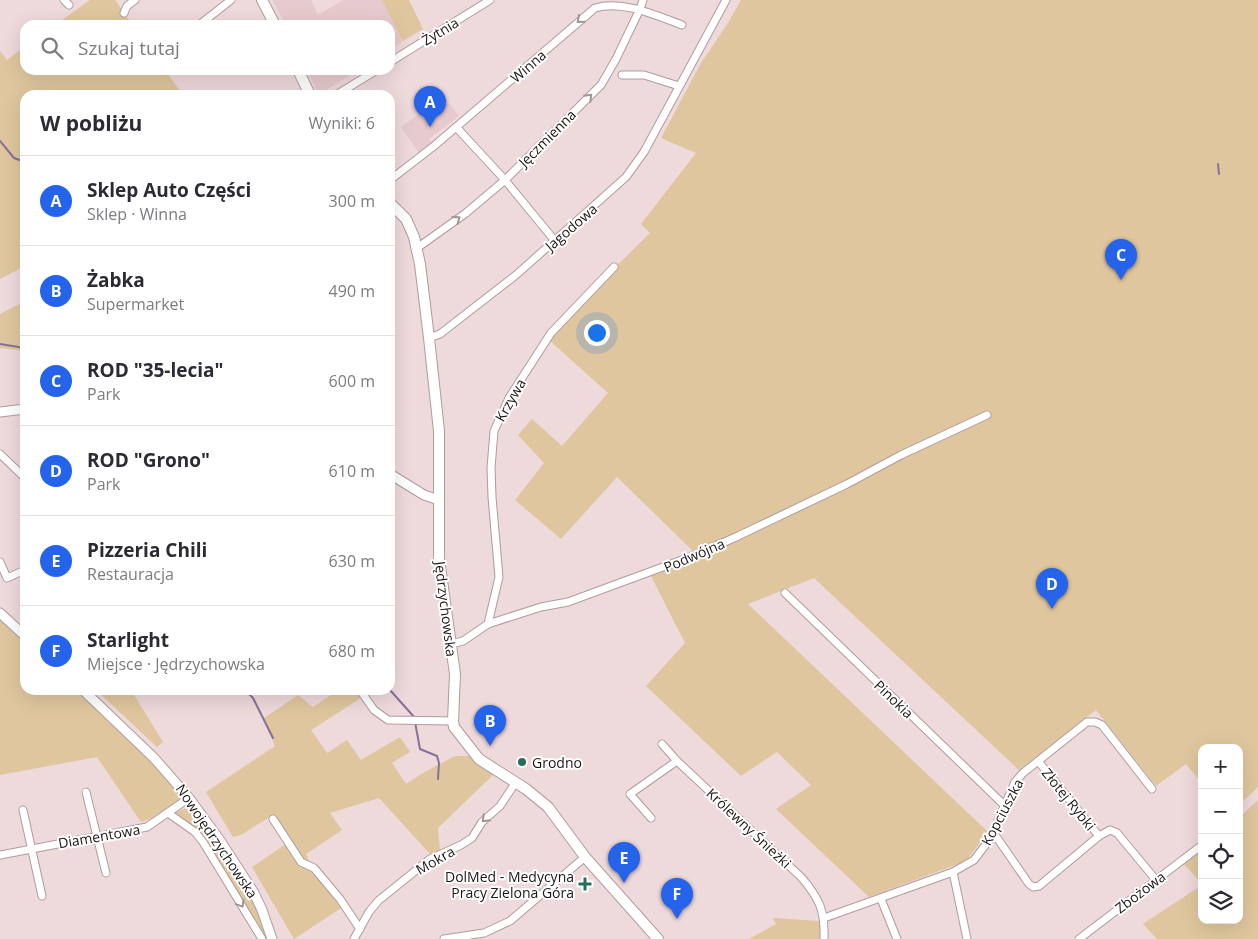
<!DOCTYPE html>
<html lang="pl">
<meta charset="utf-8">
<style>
:root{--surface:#fff;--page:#f2f2f3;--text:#2b2b33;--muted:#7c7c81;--line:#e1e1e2;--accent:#2563eb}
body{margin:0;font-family:"Open Sans",sans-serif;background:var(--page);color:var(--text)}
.controls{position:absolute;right:15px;bottom:15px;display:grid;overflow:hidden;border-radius:10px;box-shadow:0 5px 20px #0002}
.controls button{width:45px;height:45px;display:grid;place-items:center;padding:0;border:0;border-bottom:1px solid var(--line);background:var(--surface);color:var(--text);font:25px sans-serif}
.you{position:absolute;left:596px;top:332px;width:18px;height:18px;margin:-12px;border:4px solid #fff;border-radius:50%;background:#1a73e8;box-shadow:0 0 0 8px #1a73e833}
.badge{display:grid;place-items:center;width:32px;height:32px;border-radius:50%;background:var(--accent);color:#fff;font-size:16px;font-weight:700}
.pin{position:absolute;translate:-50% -41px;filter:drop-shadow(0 1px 2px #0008)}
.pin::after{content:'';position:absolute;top:26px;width:18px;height:15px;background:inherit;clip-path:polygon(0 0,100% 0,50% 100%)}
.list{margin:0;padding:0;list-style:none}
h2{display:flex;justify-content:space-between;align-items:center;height:65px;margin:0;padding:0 20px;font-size:21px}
h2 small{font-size:16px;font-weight:400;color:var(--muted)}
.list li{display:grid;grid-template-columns:32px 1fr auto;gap:15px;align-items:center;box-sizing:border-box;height:90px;padding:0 20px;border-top:1px solid var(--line)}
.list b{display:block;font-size:19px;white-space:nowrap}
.list p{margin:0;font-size:16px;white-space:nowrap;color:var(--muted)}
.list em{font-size:16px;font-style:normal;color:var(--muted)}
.icon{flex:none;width:28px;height:28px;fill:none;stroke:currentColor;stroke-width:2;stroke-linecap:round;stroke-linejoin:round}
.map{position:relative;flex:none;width:1258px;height:939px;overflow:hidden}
.search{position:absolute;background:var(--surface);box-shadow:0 5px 20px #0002;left:20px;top:20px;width:375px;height:55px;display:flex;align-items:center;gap:12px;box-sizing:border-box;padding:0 18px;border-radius:15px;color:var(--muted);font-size:19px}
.panel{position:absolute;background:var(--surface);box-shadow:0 5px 20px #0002;left:20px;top:90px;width:375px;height:605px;border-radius:15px}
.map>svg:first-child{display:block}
</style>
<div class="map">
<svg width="1258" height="939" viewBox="0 0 1258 939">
<rect width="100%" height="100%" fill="#eed9db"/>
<!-- built -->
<g fill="#e7cacd">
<path d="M272,0H311L318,15L343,0H382L403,41L390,50V25H286Z"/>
<path d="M307,70H358L319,95Z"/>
<path d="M443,96L459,116L429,139L432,143L419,153L401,127Z"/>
</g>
<!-- green -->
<g fill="#dfc69e">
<path d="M90,0H115L133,25H55Z"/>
<path d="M382,0H409L423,29L403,41Z"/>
<path d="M741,0H1258V787L1239,805V748H1202V783L1186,764L1156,786L1096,710L1019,770L814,578L748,604L988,832L966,861L869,897L776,809L811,785L777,752L741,776L646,686L685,643L651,576L698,556L617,477L561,539L515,500L544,463L518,435L532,419L562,446L608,393L549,340L588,294L650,233L641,224L696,153L661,138L701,63L728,23Z"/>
<path d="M25,46V70H165L183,95H25V266L0,279V51L7,60Z"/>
<path d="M25,301V351L0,348V314Z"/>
<path d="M0,618L25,642V690H76L150,759L182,794V798L150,819L141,822L97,757L0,775Z"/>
<path d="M96,690H131L163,742L157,747Z"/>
<path d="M338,690H357L361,698L311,730L327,753L347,740L361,760L400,737L410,752L392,763L406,784L423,773L455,756H471L483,768L493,775L438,828L440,851L431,855L379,798L330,813L342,830L306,854L314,872L341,908L294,939L252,867L286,844L268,818L241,835L233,837L206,792L275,746L263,719L298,695L313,707Z"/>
<path d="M1258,800V939H1157L1143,924L1202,885V920H1239V818Z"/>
<path d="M189,807C202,815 205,834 213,847C219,857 229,863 236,873C250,891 259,911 266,932L263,933L261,931L202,836L196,829L177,816L176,812Z"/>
<path d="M1202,849V884L1184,864Z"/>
<path d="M773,918L818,921L822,924V939H749L776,924Z"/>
</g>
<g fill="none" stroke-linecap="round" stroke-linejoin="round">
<!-- stream -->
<g stroke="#85719a" stroke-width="2">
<path d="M0,141L14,158L25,162"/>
<path d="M1218,164L1219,174"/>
<path d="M0,344L25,348"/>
<path d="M245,690L253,698L273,738"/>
<path d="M390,690L415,718"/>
<path d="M415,722L420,749L437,756L439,763L438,779"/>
</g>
<defs>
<g id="minor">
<path d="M64,0L69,5"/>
<path d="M124,13L127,6L135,0"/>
<path d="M199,25L231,0"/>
<path d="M390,62L490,0"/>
<path d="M622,75H644L679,86"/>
<path d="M336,95L377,70"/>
<path d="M456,127L505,180L555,241"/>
<path d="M390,180L434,146L595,8C623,0 655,15 682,25"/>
<path d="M417,248L466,213L505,180L601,85L616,59L640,9L643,0"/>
<path d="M429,338L440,334L516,275L626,177L644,152L726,0"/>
<path d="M0,454L25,478"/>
<path d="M0,562L7,578L25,570"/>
<path d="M785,593L1004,805"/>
<path d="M488,624L499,577L492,497L491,468L494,431L509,398L551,333L614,267"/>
<path d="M451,644L463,641L488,624L541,607L568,602L690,557L736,537L847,484L901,455L987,415"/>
<path d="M360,690L374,710L388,720L453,721"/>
<path d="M662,744L677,761L801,877C820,899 825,911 824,939"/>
<path d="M1038,761L1099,836"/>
<path d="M86,792L106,873"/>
<path d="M23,810L42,896"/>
<path d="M168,813L195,832L203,842L262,939"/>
<path d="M651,818L630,794L677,761"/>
<path d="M273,819L301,862L314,868L340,899L360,929"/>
<path d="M993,832L1029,884L1033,887L1039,886L1099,836L1110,830L1117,833L1156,880"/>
<path d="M0,855L147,827L189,798"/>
<path d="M953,872L967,939"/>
<path d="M881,899L897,939"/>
<path d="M824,918L953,872L974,860L990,839L1015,782L1023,773L1087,722H1095L1102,725L1152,789"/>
<path d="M354,939L369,912L378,901L430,859L461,845L472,838L482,822L500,806L516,782"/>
<path d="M444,939L484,933L510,921L585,857"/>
<path d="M1079,939L1202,845"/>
</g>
<g id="tertiary">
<path d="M0,412L25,409"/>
<path d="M390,474L424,495L439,500"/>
<path d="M0,613L25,636"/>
<path d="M83,690L154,758L189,798L221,842L254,893L262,910L272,939"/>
</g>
<g id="secondary">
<path d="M262,0L275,25"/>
<path d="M298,70L310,95"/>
<path d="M390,203L406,219L414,237L420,264L429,338L439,431V559L455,674L453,721L454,727L479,759L526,789L548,807L585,857L658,939"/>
</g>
</defs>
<!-- minor casing -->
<use href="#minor" stroke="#af9c9e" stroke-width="9"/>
<!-- tertiary casing -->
<use href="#tertiary" stroke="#af9c9e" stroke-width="11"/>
<!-- secondary casing -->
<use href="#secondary" stroke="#af9c9e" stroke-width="12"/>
<!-- minor -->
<use href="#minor" stroke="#fff" stroke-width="7"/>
<!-- tertiary -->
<use href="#tertiary" stroke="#fff" stroke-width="9"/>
<!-- secondary -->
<use href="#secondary" stroke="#fff" stroke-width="10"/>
</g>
<!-- one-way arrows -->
<defs><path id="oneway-chevron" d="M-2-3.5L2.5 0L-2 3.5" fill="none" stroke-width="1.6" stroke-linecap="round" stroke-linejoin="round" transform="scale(1.25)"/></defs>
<g stroke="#9a9797">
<use href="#oneway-chevron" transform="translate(580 20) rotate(139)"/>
<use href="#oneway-chevron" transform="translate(589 97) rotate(-45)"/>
<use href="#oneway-chevron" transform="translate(457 219) rotate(-36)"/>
<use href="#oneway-chevron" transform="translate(485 819) rotate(135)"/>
<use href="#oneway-chevron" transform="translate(241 904) rotate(59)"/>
</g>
<!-- markers -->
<g fill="#266c5f" stroke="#fff" stroke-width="2">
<circle cx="522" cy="762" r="5"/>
<path d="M582.5 876.5h5v5h5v5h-5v5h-5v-5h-5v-5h5z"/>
</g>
<g text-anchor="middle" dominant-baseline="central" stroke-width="4" stroke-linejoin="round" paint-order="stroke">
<!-- street labels -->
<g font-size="14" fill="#1e1717" stroke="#fff">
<text transform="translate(440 31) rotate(-31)">Żytnia</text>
<text transform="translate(528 66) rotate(-41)">Winna</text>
<text transform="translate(547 138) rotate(-45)">Jęczmienna</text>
<text transform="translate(571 227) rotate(-41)">Jagodowa</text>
<text transform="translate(510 400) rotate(-60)">Krzywa</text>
<text transform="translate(694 555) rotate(-23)">Podwójna</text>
<text transform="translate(446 609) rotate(83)">Jędrzychowska</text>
<text transform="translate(894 699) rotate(44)">Pinokia</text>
<text transform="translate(1069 799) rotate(51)">Złotej Rybki</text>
<text transform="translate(1002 812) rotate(-62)">Kopciuszka</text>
<text transform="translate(749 828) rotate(43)">Królewny Śnieżki</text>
<text transform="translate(99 836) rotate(-10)">Diamentowa</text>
<text transform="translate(217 841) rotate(56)">Nowojędrzychowska</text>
<text transform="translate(435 860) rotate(-30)">Mokra</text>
<text transform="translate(1140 892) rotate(-37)">Zbożowa</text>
</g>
<!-- poi labels -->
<g font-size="14" fill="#1e1717" stroke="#fff" text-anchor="start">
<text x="532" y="762">Grodno</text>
<text x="574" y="876" text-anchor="end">DolMed - Medycyna<tspan x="574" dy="16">Pracy Zielona Góra</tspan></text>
</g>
</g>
</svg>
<div class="controls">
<button>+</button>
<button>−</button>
<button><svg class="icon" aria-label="locate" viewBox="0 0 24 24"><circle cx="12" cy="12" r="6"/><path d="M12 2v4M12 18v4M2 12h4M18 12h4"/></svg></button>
<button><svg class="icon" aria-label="layers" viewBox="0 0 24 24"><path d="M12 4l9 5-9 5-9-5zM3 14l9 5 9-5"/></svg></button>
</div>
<div class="you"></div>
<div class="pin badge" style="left:430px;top:127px">A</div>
<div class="pin badge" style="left:490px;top:746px">B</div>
<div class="pin badge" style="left:1121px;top:280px">C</div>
<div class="pin badge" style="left:1052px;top:609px">D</div>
<div class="pin badge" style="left:624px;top:883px">E</div>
<div class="pin badge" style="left:677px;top:919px">F</div>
<div class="search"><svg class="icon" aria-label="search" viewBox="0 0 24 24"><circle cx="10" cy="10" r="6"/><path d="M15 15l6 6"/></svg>Szukaj tutaj</div>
<section class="panel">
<h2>W pobliżu<small>Wyniki: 6</small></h2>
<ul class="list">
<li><span class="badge">A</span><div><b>Sklep Auto Części</b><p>Sklep · Winna</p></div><em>300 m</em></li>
<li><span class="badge">B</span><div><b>Żabka</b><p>Supermarket</p></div><em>490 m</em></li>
<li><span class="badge">C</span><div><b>ROD &quot;35-lecia&quot;</b><p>Park</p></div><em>600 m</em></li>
<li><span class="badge">D</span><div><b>ROD &quot;Grono&quot;</b><p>Park</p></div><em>610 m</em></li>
<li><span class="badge">E</span><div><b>Pizzeria Chili</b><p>Restauracja</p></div><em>630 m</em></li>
<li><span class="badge">F</span><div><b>Starlight</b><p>Miejsce · Jędrzychowska</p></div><em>680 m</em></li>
</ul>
</section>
</div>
